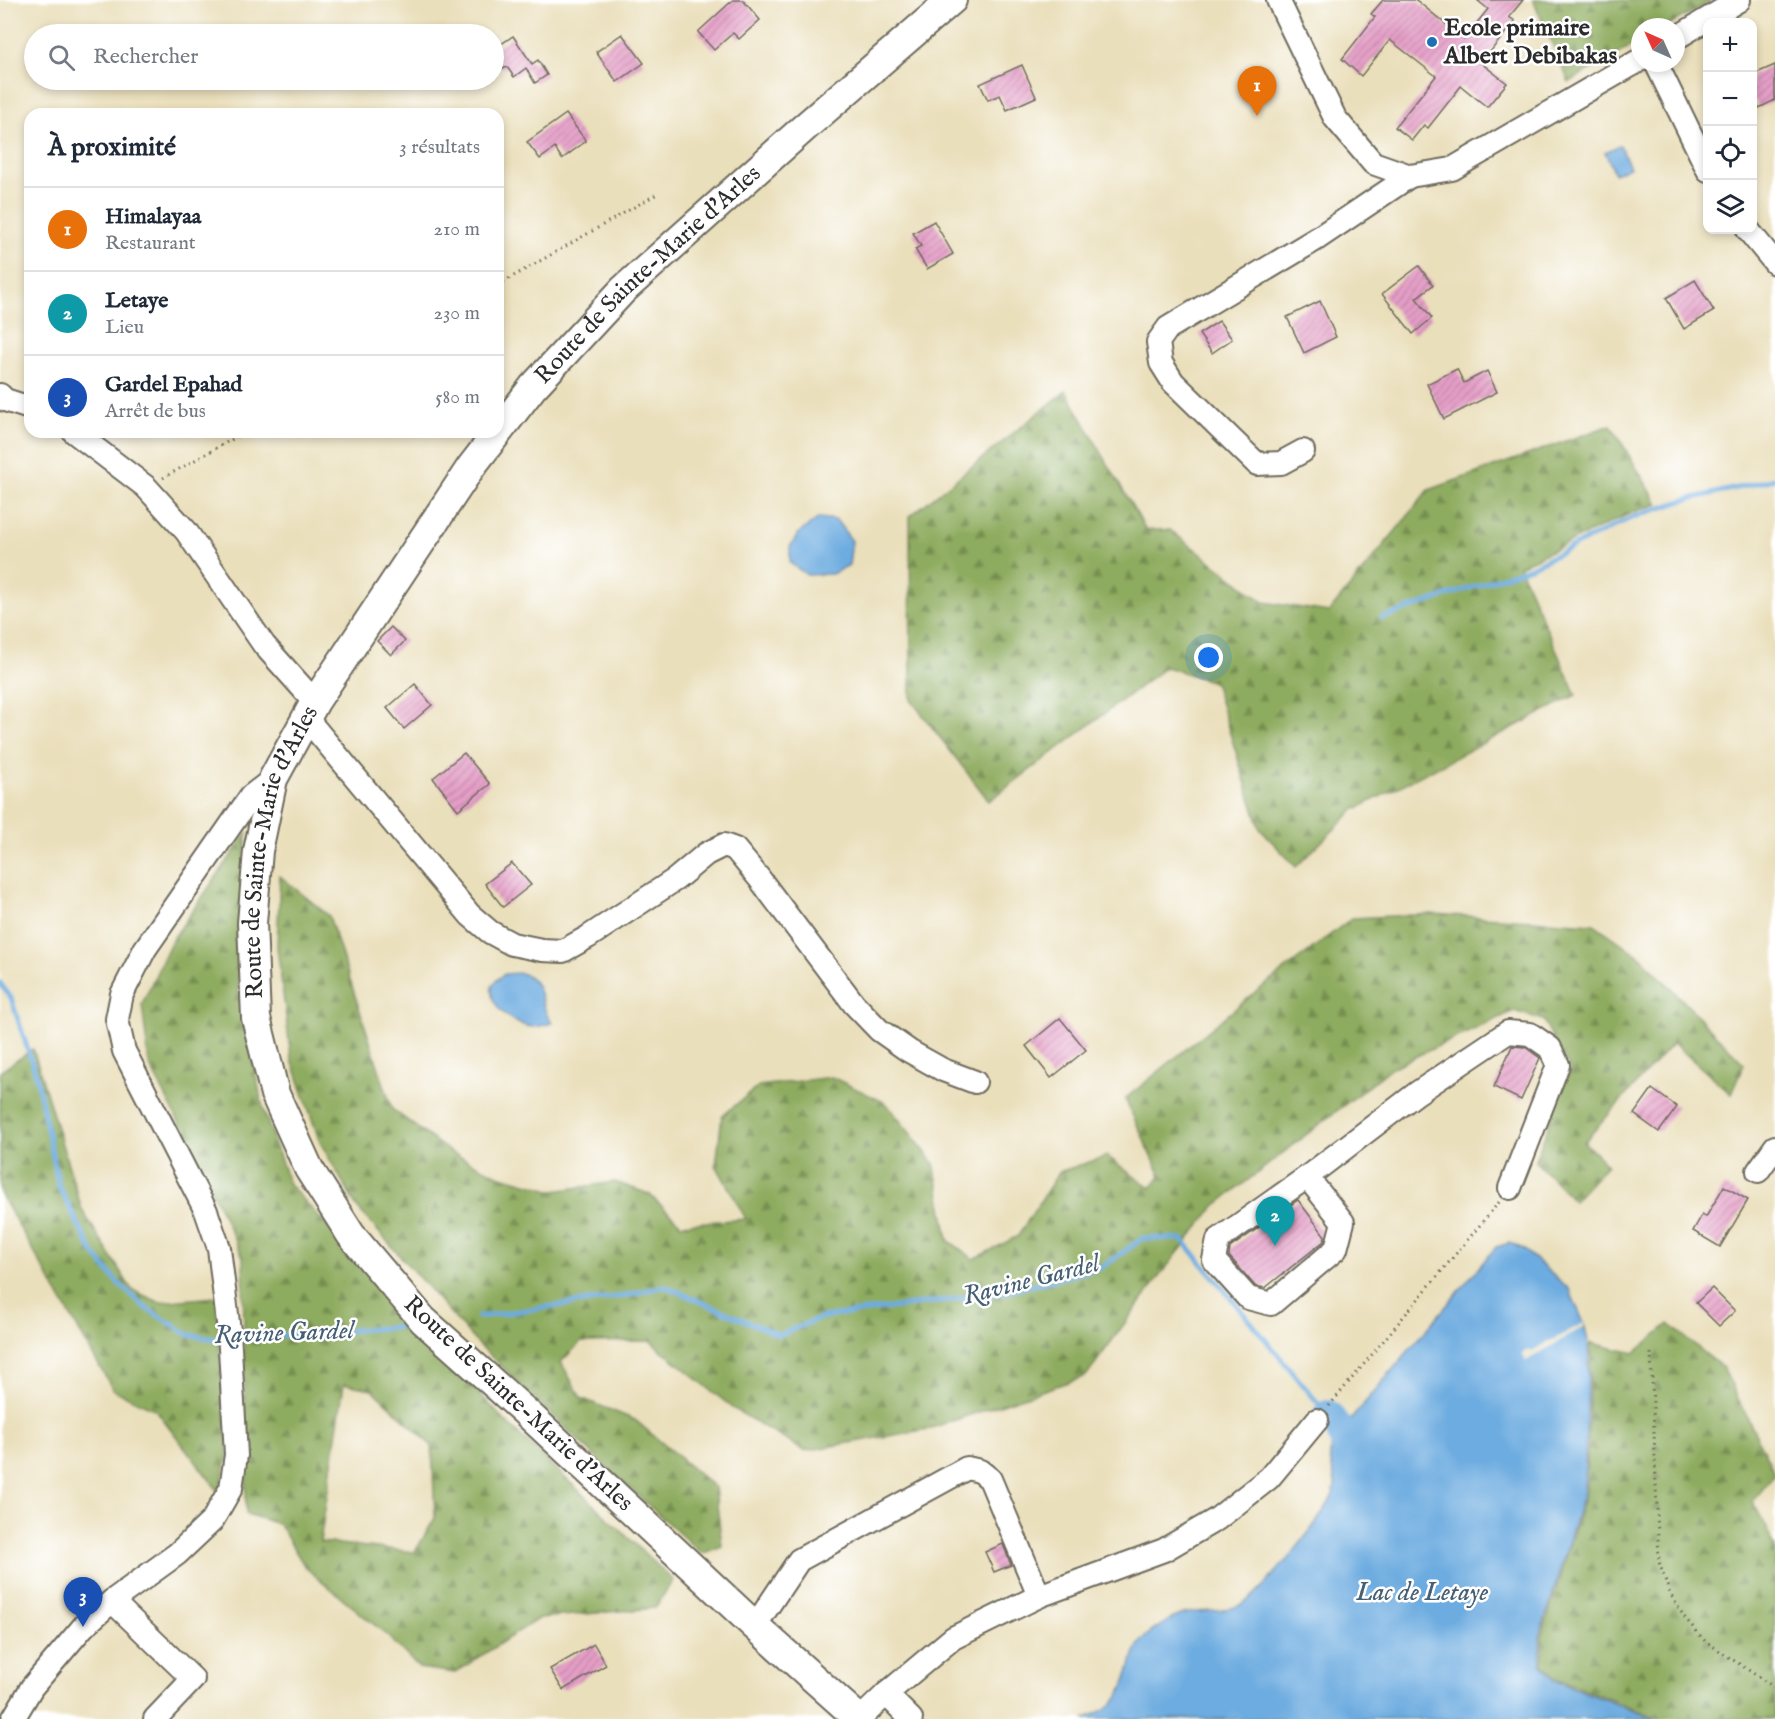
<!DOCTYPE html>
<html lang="fr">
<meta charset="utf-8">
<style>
:root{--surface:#fff;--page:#f2f2f3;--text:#1f2937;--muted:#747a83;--line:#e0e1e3;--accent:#1f6fb2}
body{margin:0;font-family:"IM FELL English",serif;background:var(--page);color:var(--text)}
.controls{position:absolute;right:18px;top:18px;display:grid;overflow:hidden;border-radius:12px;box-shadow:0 3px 9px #0003}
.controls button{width:54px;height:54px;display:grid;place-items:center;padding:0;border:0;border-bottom:2px solid var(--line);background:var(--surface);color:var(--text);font:30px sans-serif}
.compass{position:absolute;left:1631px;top:18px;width:54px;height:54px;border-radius:50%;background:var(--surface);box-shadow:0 3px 9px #0003;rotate:315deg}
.you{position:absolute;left:1209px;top:658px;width:21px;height:21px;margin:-15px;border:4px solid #fff;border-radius:50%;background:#1a73e8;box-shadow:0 0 0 9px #1a73e833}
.badge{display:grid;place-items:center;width:39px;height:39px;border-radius:50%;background:var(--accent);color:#fff;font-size:20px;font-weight:700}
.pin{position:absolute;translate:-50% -50px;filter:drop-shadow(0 2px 3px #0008)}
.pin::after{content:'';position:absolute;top:32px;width:21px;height:18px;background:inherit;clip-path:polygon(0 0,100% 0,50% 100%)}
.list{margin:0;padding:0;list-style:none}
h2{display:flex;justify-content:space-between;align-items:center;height:78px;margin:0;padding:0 24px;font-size:26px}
h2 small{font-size:20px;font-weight:400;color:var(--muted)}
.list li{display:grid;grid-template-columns:39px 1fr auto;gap:18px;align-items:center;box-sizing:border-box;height:84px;padding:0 24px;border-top:2px solid var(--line)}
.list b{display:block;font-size:22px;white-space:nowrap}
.list p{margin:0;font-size:20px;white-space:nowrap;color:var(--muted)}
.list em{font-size:20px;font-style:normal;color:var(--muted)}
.icon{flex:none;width:33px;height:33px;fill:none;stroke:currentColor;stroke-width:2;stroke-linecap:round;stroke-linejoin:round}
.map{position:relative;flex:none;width:1775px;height:1719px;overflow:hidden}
.search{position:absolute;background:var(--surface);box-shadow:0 3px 9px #0003;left:24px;top:24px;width:480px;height:66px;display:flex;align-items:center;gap:15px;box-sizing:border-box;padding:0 21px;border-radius:33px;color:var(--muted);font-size:22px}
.panel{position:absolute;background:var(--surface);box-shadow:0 3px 9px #0003;left:24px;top:108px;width:480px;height:330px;border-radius:18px}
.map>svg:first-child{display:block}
</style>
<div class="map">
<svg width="1775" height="1719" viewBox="0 0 1775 1719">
<defs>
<pattern id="forest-firs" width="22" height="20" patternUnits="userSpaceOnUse" patternTransform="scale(1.5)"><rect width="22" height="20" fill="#8eac5f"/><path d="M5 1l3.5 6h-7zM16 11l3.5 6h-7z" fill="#748c4f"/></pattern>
<pattern id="building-hatch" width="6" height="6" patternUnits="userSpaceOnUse" patternTransform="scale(1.5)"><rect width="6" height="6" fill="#e69fc8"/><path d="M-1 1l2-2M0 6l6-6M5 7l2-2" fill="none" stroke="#bb82a3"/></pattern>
</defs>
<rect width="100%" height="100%" fill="#fff"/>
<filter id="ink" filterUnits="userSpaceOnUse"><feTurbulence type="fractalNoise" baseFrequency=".0167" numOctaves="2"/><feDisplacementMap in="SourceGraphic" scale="12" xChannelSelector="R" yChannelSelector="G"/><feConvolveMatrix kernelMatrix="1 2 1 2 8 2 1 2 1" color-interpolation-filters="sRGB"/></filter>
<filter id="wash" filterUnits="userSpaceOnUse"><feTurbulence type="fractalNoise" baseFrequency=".008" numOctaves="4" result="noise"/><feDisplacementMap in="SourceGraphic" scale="24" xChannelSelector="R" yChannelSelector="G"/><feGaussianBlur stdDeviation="1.35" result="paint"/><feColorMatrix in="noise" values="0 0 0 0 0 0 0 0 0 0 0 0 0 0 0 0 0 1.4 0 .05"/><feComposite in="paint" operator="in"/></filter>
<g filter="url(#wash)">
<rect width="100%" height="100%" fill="#eadfbb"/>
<!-- forest -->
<g fill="url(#forest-firs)" stroke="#5c6c45" stroke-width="1.5" fill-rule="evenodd">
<path d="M1533,0H1713L1665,27H1640V41L1569,82Z"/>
<path d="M1066,391L1146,530H1170L1264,602L1329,612L1429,490L1611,425L1658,504L1633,512L1519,566L1576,695L1354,810L1296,867L1260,829L1214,682L1166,667L989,801L911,700L910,516Z"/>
<path d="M247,833L240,903L238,988L263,1108L289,1184L502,1418L673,1580L655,1608L539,1618L455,1673L419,1668L389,1637L305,1567L279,1524L246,1514L243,1257L174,1112L149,1064L142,1004L172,940ZM344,1384L372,1389L432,1446L435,1518L415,1552L320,1542Z"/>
<path d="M280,876L329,916L392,1109L450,1152L498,1175L554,1191L615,1182L649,1194L681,1224L746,1219L716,1165L722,1116L759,1086L832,1077L886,1103L934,1163L948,1240L974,1259L1018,1236L1059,1172L1107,1156L1150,1188L1161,1176L1125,1099L1252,995L1352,918L1433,914L1594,924L1641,957L1744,1064L1731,1094L1673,1043L1584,1142L1607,1165L1574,1201L1535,1161L1570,1069L1543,1020L1514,1011L1393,1067L1215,1206L1158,1278L1086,1376L928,1429L804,1451L734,1409L650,1341L581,1342L561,1362L581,1398L635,1420L715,1488L722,1546L702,1554L602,1463L474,1340L356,1206L319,1140L291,1057L277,947Z"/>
<path d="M33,1049L82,1210L132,1290L159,1302L216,1297L228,1456L219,1492L156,1410L113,1390L0,1193V1072Z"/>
<path d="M1669,1324L1723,1368L1775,1474L1753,1501L1775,1547V1719H1660L1555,1678L1543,1664L1542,1636L1586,1490L1591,1343L1634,1353Z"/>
</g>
<!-- water -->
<g fill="#6dace0" stroke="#4c6c86" stroke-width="1.5">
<path d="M1620,145L1630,167L1615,174L1605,152Z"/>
<path d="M819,518L836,520L852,541L849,565L832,574L807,575L790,563V547L799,533Z"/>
<path d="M505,974C511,974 519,972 524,974C544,981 540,1010 552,1023C546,1024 539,1027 533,1027C516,1026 488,1007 492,987C494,981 500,977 505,974Z"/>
<path d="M1510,1243L1523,1249L1569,1289L1584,1323L1589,1345L1584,1491L1540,1636L1541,1664L1554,1680L1655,1719H1085C1094,1714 1105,1710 1113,1703C1128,1689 1129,1653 1144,1638C1152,1630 1173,1617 1183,1614C1202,1609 1223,1614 1242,1604C1262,1593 1333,1509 1335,1487C1336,1476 1328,1463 1330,1451C1331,1445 1338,1437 1341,1431L1496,1247Z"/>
</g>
<!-- pier -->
<path fill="#eadfbb" d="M1584,1323L1585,1326L1526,1361L1522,1353L1530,1349L1532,1351Z"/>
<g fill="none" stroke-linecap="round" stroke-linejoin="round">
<!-- stream -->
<g stroke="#6dace0" stroke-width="5">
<path d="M1382,618L1531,567L1633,517L1685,500L1775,479"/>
<path d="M0,983L11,998L36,1075L59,1187L92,1251L117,1282L146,1308L189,1335L223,1340"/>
<path d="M478,1317L624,1296L664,1286L779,1335L823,1317L1001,1293L1101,1268L1143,1238L1182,1239L1328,1415"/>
<path d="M235,1339L398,1327"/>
</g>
<!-- river -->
<path stroke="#6dace0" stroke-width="30" d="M1328,1415L1341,1431L1353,1469"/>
</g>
<g id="blocks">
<!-- building -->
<g fill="url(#building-hatch)">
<path d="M733,0H743L760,20L739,39L733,33L714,50L698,32Z"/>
<path d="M1383,0H1416L1464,39L1488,9L1477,0H1523L1509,17L1515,21L1481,63L1507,83L1487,107L1461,86L1428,128L1424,125L1412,140L1395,127L1436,76L1390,40L1361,76L1342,59L1375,17L1371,14Z"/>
<path d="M622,34L644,63L617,82L596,52Z"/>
<path d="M513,36L532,64L538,60L547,75L535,83L526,68L514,77L507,67L503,69L494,55V49Z"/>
<path d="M1022,65L1036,97L1007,110L1000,95L988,100L980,84Z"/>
<path d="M1775,65V100L1759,108L1752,95V75Z"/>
<path d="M566,114L586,141L562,159L555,148L540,159L527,142Z"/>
<path d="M934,221L953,254L927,269L915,249L921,246L913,233Z"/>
<path d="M1419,266L1433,285L1416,298L1432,318L1413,334L1382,294Z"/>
<path d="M1695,280L1714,311L1684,329L1666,298Z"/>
<path d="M1320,301L1336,337L1304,353L1287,317Z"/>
<path d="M1219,321L1232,339L1212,353L1199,334Z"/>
<path d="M1457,369L1464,383L1487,371L1497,392L1444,419L1427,384Z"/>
<path d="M391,627L405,641L391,655L377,641Z"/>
<path d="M415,684L432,705L404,729L387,708Z"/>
<path d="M464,753L490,784L458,810L433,778Z"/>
<path d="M512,863L531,885L503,907L485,884Z"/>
<path d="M1060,1018L1086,1050L1051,1078L1026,1046Z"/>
<path d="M1512,1046L1525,1047L1540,1058L1521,1100L1494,1087Z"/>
<path d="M1652,1089L1677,1107L1659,1132L1634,1114Z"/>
<path d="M1724,1186L1748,1200L1720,1247L1693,1231L1702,1215L1706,1217Z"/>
<path d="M1298,1200L1325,1236L1324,1241L1265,1288L1255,1286L1229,1256L1230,1248Z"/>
<path d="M1712,1288L1735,1311L1719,1326L1696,1303Z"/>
<path d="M1003,1544L1011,1565L994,1572L985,1552Z"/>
<path d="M594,1644L606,1665L563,1690L550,1669Z"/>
</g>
</g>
</g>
<g filter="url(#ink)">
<use href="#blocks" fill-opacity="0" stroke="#6e6a5d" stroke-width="1.5"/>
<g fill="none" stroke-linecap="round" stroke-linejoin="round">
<defs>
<g id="minor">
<path d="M1278,0L1335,118L1373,163L1410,176L1452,169L1640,60"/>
<path d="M1676,38L1739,0"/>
<path d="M1656,63L1708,170"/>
<path d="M1748,230L1775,263"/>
<path d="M0,395L5,400L30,408"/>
<path d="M74,432L146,487L186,531L264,645L315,702"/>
<path d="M1303,451L1281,463L1257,464L1173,382L1161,363L1158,342L1168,328L1318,238L1410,176"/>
<path d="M307,719L470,915L490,932L512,944L542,950L563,951L588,937L676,879L706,854L724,845L735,849L759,878L854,1004L879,1030L909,1051L943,1070L975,1082"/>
<path d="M1758,1171L1775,1147"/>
<path d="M1307,1177L1343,1222L1336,1249L1271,1304L1248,1298L1214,1260L1218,1240L1307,1177L1417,1093L1508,1032L1530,1034L1550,1048L1558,1065L1510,1188"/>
<path d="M112,1601L193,1679L155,1719"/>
<path d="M755,1626L799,1560L967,1468L980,1471L990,1479L1039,1596"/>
<path d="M886,1694L911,1719"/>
<path d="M13,1719L32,1687L83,1627L112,1601L177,1554L212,1521L231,1488L236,1455L229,1331L219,1248L206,1211L124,1051L117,1019L122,994L145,949L251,796L273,779"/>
<path d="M860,1719L886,1694L953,1638L1039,1596L1164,1550L1217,1519L1269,1478L1317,1420"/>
</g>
<g id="major">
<path id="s1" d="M859,1719L755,1626L529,1415L423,1320L351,1235L309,1169L275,1094L256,1018L252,923L258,851L273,779L315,702L471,467L533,387L623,290L805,127L952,0"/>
</g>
</defs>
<!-- minor casing -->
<use href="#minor" stroke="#6e6a5d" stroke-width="26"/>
<!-- major casing -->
<use href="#major" stroke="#6e6a5d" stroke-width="32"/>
<!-- path -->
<g stroke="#6e6a5d" stroke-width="3" stroke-dasharray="1.5 4.5" stroke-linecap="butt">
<path d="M498,285L657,194"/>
<path d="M163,478L245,432"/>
<path d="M1651,1353L1659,1562L1670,1594L1685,1618L1705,1641L1775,1688"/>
<path d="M1329,1406L1500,1201"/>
</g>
<!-- minor -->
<use href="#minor" stroke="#fff" stroke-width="22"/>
<!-- major -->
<use href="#major" stroke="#fff" stroke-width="28"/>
</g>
</g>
<!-- markers -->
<circle fill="#1f6fb2" stroke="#fff" stroke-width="2" cx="1432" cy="42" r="6"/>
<g text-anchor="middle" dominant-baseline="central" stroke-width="5" stroke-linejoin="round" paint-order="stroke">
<!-- poi labels -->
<g font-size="24" font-weight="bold" fill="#2b2b2b" stroke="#fff" text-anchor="start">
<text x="1444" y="28">Ecole primaire<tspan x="1444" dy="28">Albert Debibakas</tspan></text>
</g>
<!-- street labels -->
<g font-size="24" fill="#2b2b2b" stroke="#fff">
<text stroke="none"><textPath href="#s1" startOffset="1814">Route de Sainte-Marie d'Arles</textPath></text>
<text stroke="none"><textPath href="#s1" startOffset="1112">Route de Sainte-Marie d'Arles</textPath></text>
<text transform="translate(518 1404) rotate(43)">Route de Sainte-Marie d'Arles</text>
</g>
<!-- water labels -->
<g font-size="26" font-style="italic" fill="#455f73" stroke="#fff">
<text transform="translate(1031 1280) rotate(-14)">Ravine Gardel</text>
<text transform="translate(284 1333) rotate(-2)">Ravine Gardel</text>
<text x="1422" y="1592">Lac de Letaye</text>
</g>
</g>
</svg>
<div class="controls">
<button>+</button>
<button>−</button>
<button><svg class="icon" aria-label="locate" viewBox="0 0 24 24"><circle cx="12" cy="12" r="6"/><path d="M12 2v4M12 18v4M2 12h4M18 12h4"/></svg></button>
<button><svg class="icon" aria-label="layers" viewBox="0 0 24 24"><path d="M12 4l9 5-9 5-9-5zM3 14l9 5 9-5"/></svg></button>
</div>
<svg class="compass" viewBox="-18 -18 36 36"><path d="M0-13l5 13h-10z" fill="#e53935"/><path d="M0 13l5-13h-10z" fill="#747a83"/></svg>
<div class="you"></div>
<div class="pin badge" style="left:1257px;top:116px;background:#e8710a">1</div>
<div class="pin badge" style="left:1275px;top:1246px;background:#0f9aa8">2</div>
<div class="pin badge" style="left:83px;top:1627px;background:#1a4fb4">3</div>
<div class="search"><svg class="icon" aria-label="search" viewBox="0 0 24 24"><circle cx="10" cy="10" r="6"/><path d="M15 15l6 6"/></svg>Rechercher</div>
<section class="panel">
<h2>À proximité<small>3 résultats</small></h2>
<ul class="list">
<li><span class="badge" style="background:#e8710a">1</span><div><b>Himalayaa</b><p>Restaurant</p></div><em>210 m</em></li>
<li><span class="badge" style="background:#0f9aa8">2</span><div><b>Letaye</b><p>Lieu</p></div><em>230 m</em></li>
<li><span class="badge" style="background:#1a4fb4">3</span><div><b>Gardel Epahad</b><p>Arrêt de bus</p></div><em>580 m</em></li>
</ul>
</section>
</div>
